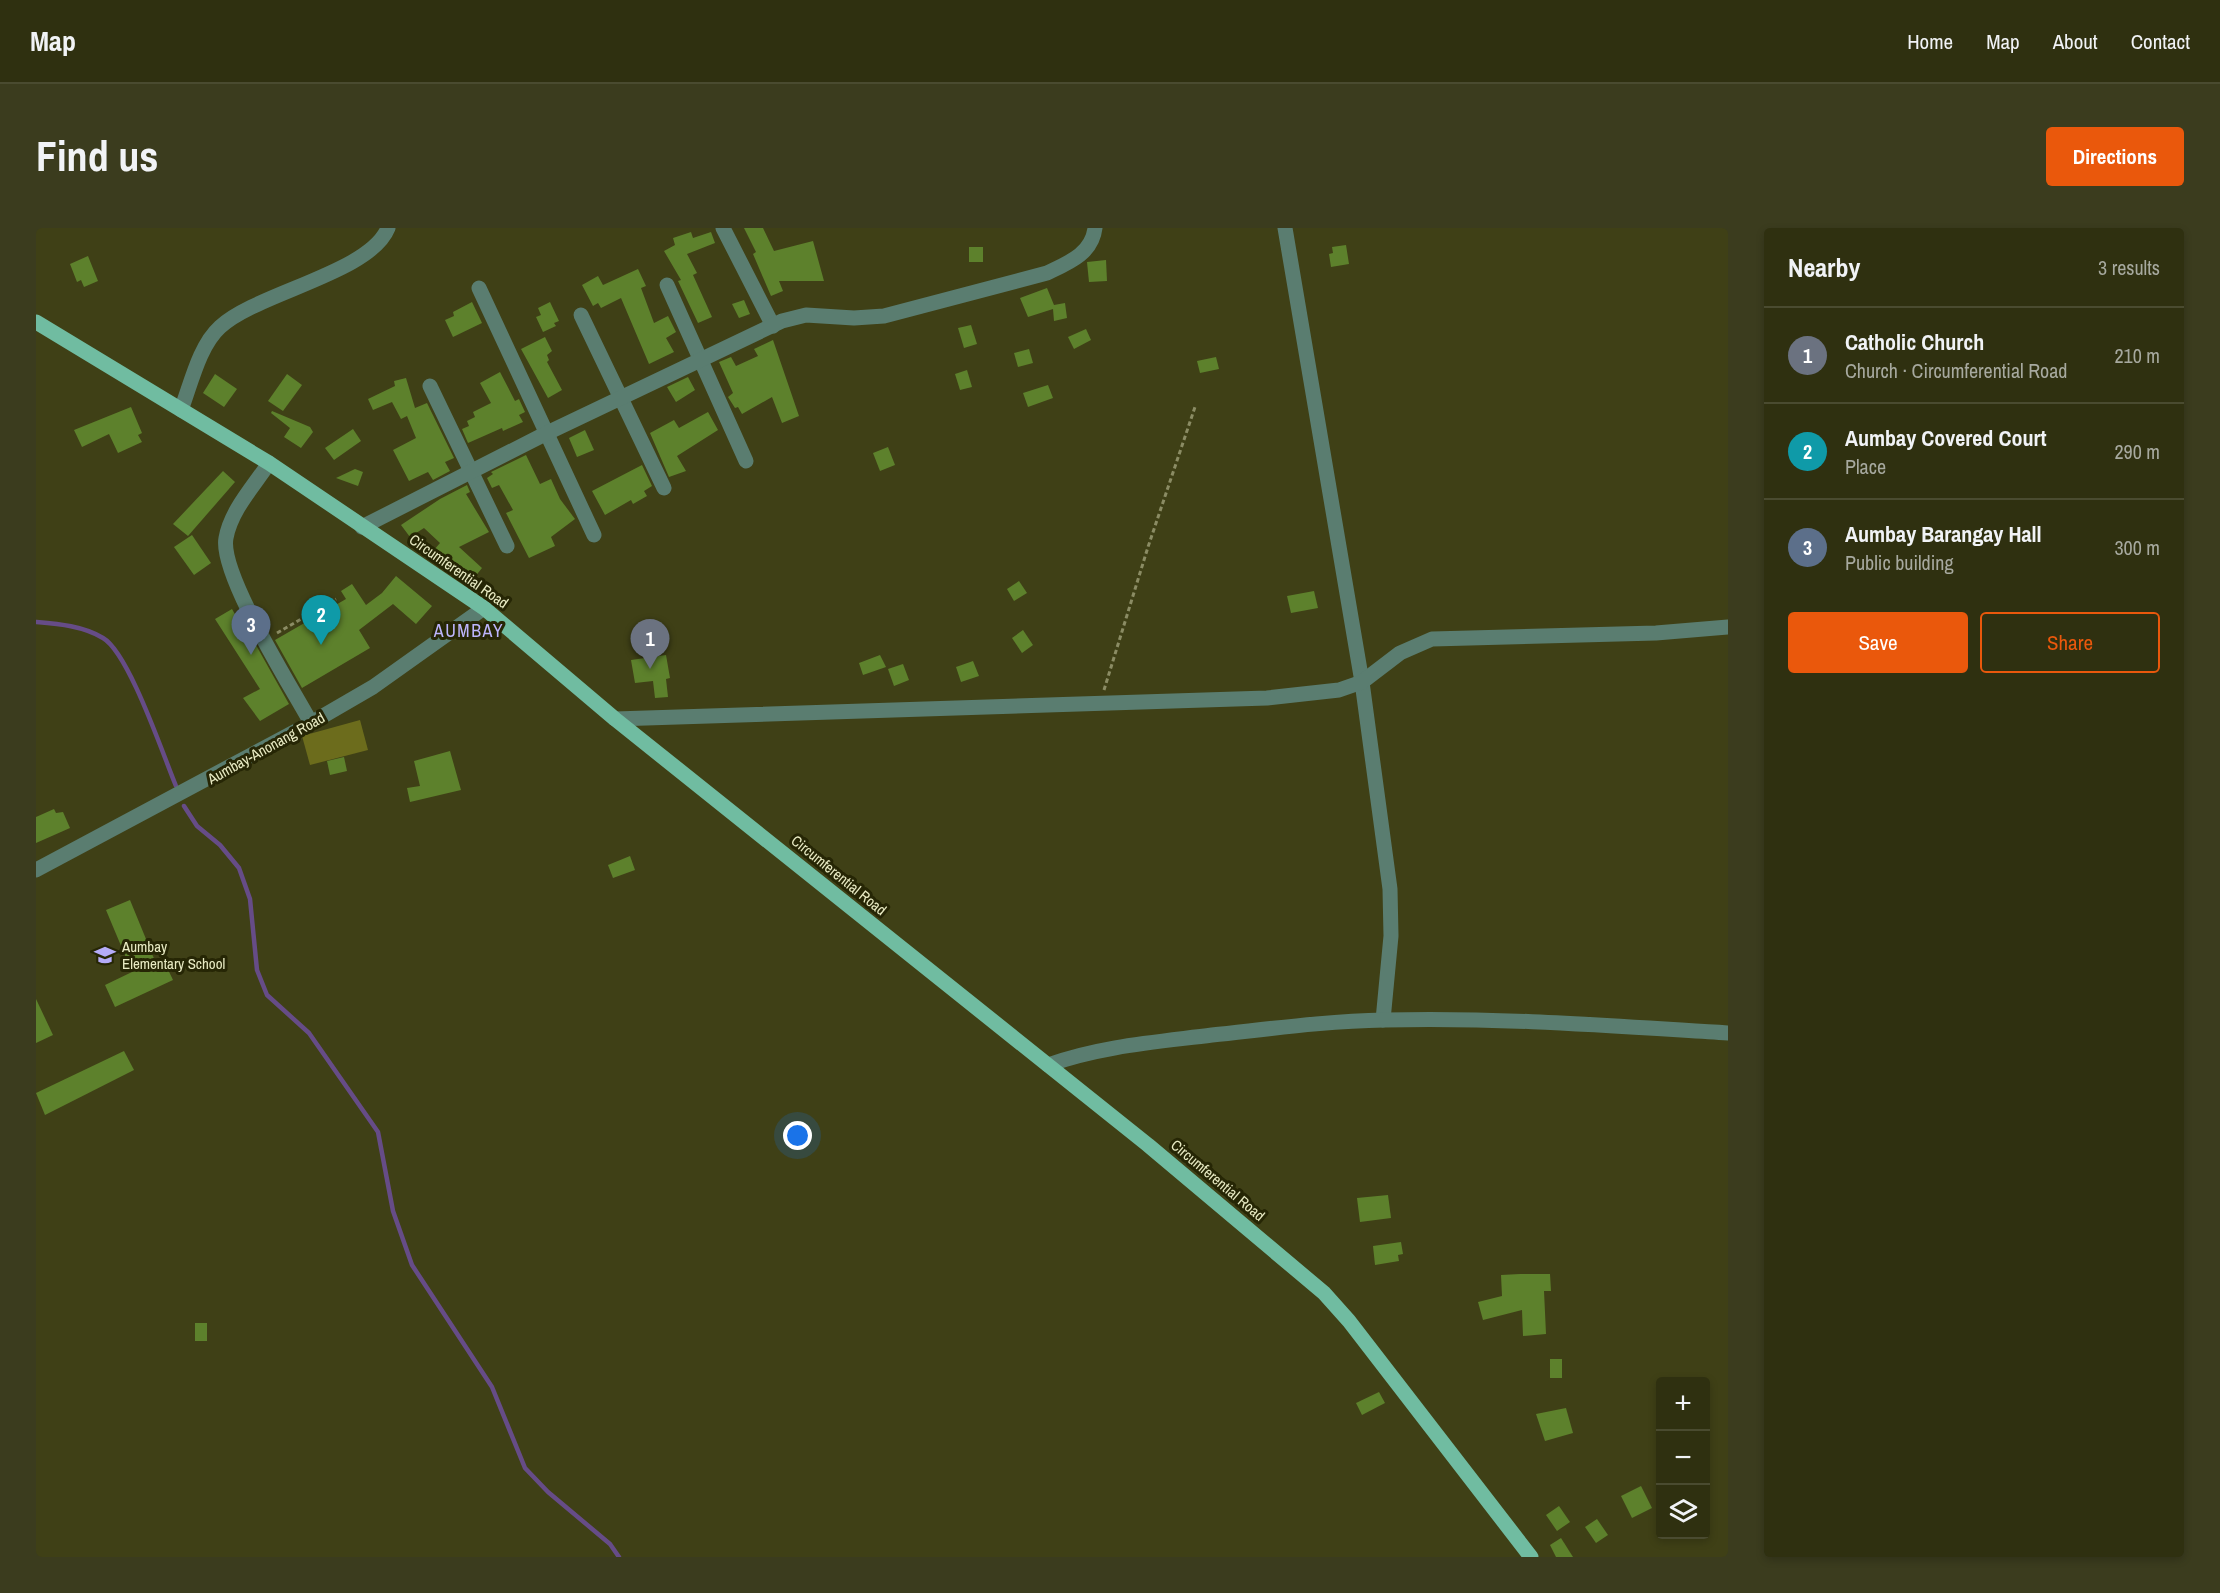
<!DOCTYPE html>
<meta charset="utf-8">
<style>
:root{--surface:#2f3010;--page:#3b3c1e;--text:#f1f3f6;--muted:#a7a99f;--line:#4a4b30;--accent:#ea580c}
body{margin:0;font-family:"Archivo Narrow",sans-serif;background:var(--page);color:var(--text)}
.controls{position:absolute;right:18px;bottom:18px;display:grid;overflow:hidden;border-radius:6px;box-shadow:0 3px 9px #0003}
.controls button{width:54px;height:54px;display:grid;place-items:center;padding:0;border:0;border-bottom:2px solid var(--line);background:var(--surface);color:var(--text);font:30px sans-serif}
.you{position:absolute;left:762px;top:908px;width:21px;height:21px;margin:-15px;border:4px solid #fff;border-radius:50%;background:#1a73e8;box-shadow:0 0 0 9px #1a73e833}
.badge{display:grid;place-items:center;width:39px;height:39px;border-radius:50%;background:var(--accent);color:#fff;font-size:20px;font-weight:700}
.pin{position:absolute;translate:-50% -50px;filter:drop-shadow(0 2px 3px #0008)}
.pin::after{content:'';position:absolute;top:32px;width:21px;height:18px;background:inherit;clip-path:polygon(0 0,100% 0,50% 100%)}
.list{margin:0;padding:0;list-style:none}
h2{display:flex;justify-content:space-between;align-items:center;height:78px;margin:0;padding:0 24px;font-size:26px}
h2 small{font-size:20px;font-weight:400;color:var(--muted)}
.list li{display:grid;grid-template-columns:39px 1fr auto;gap:18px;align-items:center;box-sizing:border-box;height:96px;padding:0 24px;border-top:2px solid var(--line)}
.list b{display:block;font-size:22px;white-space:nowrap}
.list p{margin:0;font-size:20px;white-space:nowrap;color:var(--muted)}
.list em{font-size:20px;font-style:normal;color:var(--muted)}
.actions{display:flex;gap:12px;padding:18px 24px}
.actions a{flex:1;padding:14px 0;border:2px solid var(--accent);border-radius:6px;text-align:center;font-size:21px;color:var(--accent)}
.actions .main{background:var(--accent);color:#fff}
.icon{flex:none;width:33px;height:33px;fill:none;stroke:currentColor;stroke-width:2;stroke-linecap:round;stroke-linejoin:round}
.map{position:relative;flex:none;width:1692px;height:1329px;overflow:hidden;border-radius:6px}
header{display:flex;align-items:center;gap:36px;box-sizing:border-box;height:84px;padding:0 30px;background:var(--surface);border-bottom:2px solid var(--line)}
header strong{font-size:28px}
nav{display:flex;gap:33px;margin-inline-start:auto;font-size:21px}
.intro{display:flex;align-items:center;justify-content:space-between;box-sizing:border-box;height:144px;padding:0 36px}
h1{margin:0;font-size:42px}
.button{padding:15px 27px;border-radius:6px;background:var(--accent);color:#fff;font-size:21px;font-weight:700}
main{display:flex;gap:36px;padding:0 36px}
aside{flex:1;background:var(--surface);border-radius:6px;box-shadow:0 3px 9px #0003}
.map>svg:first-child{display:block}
</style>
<header>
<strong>Map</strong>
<nav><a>Home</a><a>Map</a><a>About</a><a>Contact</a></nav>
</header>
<div class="intro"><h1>Find us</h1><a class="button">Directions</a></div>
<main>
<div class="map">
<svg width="1692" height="1329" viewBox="0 0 1692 1329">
<rect width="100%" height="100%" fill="#3f4016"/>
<!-- green -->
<path fill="#6c6c1c" d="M324,492L332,522L274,537L266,508Z"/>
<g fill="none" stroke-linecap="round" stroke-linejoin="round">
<!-- stream -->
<g stroke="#664c87" stroke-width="4.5">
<path d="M0,394C23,396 47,398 67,410C93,425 127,527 140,558"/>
<path d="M148,578L161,598L184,617L203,640L214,671L221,742L231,767L273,805L342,904L357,983L376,1037L456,1159L489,1240L512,1264L574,1316L583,1329"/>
</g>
</g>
<!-- building -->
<g fill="#5d812c">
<path d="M708,0H727L738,23L777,13L788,53H743L747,63L735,68L717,26L720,24Z"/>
<path d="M655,4L657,10L675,4L679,15L651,26L661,45L657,47L676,89L662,95L642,53L645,52L628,23L639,17L637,10Z"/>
<path d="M1310,17L1313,36L1295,39L1293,26L1297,25L1296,19Z"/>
<rect x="933" y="19" width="14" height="15"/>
<path d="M52,28L62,53L48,59L45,52L41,54L34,36Z"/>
<path d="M1070,32L1071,53L1053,54L1051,34Z"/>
<path d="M602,41L610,58L605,60L618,95L632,88L640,104L630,110L638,124L613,136L585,70L565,80L562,75L557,78L546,57L562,48L567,57Z"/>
<path d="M1011,60L1018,77L1029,75L1031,90L1018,93L1017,81L992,89L984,70Z"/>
<path d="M708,72L714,86L703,90L696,76Z"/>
<path d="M436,74L446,95L417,109L409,92L418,88L417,84Z"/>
<path d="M514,74L523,93L518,95L520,98L507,104L500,89L505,87L502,80Z"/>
<path d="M935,97L941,116L928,120L922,100Z"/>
<path d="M1050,101L1055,112L1038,121L1032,109Z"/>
<path d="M509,109L516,123L511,127L513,132L511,134L526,162L512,170L485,121Z"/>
<path d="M737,112L763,188L746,195L736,169L706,186L702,179L699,180L692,169L697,165L683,134L695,129L700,138L722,128L718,121Z"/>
<path d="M993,121L997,135L982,139L978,125Z"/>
<path d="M1180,129L1183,141L1164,145L1161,133Z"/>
<path d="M931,142L936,159L924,162L919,146Z"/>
<path d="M464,144L479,173L483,171L489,184L483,187L487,194L467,203L466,200L432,215L426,201L433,198L431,193L439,189L437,184L455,175L444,155Z"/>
<path d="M179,146L201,161L188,179L167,165Z"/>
<path d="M251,146L266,157L247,183L232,173Z"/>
<path d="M652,149L659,162L640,174L631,159Z"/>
<path d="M370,150L379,180L391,175L418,230L409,234L414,243L397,252L392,244L373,253L357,222L380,210L371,188L365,191L356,174L337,182L332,171L359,158L358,153Z"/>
<path d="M1012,157L1017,170L992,179L987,165Z"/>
<path d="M95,179L106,205L102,207L106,214L82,225L73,206L46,219L38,202Z"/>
<path d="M236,183L274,199L277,204L265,220L248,209L254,200L235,185Z"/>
<path d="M672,184L682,202L641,228L650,243L633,249L614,205L638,192L643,200Z"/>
<path d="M317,201L325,213L298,232L289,220Z"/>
<path d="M549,202L558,222L541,229L533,210Z"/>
<path d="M852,219L859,237L844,243L837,225Z"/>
<path d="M490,227L504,256L515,251L524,271L539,291L515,309L519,318L493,330L470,285L477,282L463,257L456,260L451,250L457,246L455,244Z"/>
<path d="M606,237L616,258L608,263L611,268L597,276L595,272L569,287L556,263Z"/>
<path d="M319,241L327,244L322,258L300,250Z"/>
<path d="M187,243L199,254L152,308L137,296Z"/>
<path d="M431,257L434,264L430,266L453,304L423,319L446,340L438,350L398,322L404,315L388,300L374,309L365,297L404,271Z"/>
<path d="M156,307L175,335L158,347L138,319Z"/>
<path d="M360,348L396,378L380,396L357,376L323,402L334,420L266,460L239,412L310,371L305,363L316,356L330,377L346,365Z"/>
<path d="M983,353L991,365L978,373L971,361Z"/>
<path d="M1278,363L1282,380L1255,385L1251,368Z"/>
<path d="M196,381L213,411L216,410L253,476L224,493L207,470L224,461L179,391Z"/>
<path d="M987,402L997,417L986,425L976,410Z"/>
<path d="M630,427L634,450L630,451L632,469L619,470L617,453L599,455L595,432Z"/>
<path d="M844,427L850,439L827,447L823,435Z"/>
<path d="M937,433L943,448L925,454L920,439Z"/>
<path d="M867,436L873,452L858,458L852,441Z"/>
<path d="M414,523L425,562L374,574L371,560L384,558L378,533Z"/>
<path d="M308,529L311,543L294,547L291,533Z"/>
<path d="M18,581L20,585L27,584L34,600L0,615V589Z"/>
<path d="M594,628L599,642L577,650L572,637Z"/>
<path d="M94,672L119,733L126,729L137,752L79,779L69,757L96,744L70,682Z"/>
<path d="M0,771L17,807L0,815Z"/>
<path d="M88,823L98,842L9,887L0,865Z"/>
<path d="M1352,967L1355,990L1324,994L1321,970Z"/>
<path d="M1365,1014L1367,1026L1362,1027L1363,1033L1339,1037L1337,1018Z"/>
<path d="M1484,1046H1514L1515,1063H1508L1510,1106L1487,1108L1486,1082L1447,1092L1442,1074L1466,1068L1465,1047Z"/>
<rect x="159" y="1095" width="12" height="18"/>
<rect x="1514" y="1131" width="12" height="19"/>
<path d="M1343,1164L1349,1175L1326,1187L1320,1175Z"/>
<path d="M1530,1180L1537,1205L1509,1213L1500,1186Z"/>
<path d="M1605,1258L1616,1280L1596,1290L1585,1268Z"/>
<path d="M1523,1278L1534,1294L1521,1303L1510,1287Z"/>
<path d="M1561,1291L1572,1307L1560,1315L1549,1299Z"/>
<path d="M1525,1310L1537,1329H1520L1514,1317Z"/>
</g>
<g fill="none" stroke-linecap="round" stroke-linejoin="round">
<!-- path -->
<g stroke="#8b8c64" stroke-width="3" stroke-dasharray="4.5 3" stroke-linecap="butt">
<path d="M241,405L300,371"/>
<path d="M1068,462L1112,319L1159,179"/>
</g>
<!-- minor -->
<g stroke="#5a7d70" stroke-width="15">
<path d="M687,0L737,98"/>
<path d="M1249,0L1326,454L1354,661L1355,708L1347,792"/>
<path d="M631,57L710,233"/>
<path d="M443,60L558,307"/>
<path d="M545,87L628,260"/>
<path d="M394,158L471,318"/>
<path d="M145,182C155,156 163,118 184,99C220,65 334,45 352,0"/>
<path d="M233,235C218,258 195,282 190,310C183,345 256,460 275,495"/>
<path d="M326,299L509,206L746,93L770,87L818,90L848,88L1011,45C1032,35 1056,26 1059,0"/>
<path d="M579,491L1231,470L1303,462L1326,454L1364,425L1396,411L1620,405L1692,399"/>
<path d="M0,642L275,495L337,459L448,380"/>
<path d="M1012,837C1065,818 1121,814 1176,807C1233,801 1291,793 1348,792C1462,789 1578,798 1692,805"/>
</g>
<!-- major -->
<path stroke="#70bca1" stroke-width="15" d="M0,94L233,235L448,380L579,491L1112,917L1288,1065L1313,1093L1495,1329"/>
</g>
<!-- icons -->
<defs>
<symbol id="school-bare" viewBox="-9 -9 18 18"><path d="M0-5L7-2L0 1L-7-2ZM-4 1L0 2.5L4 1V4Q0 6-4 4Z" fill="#b5acf8" stroke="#262605" stroke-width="2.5" paint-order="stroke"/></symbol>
</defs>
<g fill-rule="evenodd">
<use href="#school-bare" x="54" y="712" width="30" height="30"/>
</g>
<g text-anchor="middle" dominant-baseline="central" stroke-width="6" stroke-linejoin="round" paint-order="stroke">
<!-- street labels -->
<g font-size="15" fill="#e9ebc4" stroke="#262605">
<text transform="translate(423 343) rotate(35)">Circumferential Road</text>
<text transform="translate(230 520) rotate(-29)">Aumbay-Anonang Road</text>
<text transform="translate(803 647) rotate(39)">Circumferential Road</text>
<text transform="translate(1182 952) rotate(40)">Circumferential Road</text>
</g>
<!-- poi labels -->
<g font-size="15" fill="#e9ebc4" stroke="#262605" text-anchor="start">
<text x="86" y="718">Aumbay<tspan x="86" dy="17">Elementary School</tspan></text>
</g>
<!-- quarter labels -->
<g font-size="18" letter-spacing="1.5" fill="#bdb5fc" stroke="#262605">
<text x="433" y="402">AUMBAY</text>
</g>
</g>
</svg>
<div class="controls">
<button>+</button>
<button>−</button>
<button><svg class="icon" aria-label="layers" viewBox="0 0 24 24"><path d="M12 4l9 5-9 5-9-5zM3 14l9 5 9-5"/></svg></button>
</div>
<div class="you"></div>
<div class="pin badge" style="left:614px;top:441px;background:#6b7280">1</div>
<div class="pin badge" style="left:285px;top:417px;background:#0f9aa8">2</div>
<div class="pin badge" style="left:215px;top:427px;background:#5c6f8a">3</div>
</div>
<aside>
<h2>Nearby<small>3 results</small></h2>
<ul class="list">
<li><span class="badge" style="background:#6b7280">1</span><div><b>Catholic Church</b><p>Church · Circumferential Road</p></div><em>210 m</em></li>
<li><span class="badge" style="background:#0f9aa8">2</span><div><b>Aumbay Covered Court</b><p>Place</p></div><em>290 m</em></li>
<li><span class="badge" style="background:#5c6f8a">3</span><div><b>Aumbay Barangay Hall</b><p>Public building</p></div><em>300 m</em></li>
</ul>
<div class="actions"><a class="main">Save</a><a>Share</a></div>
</aside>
</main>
